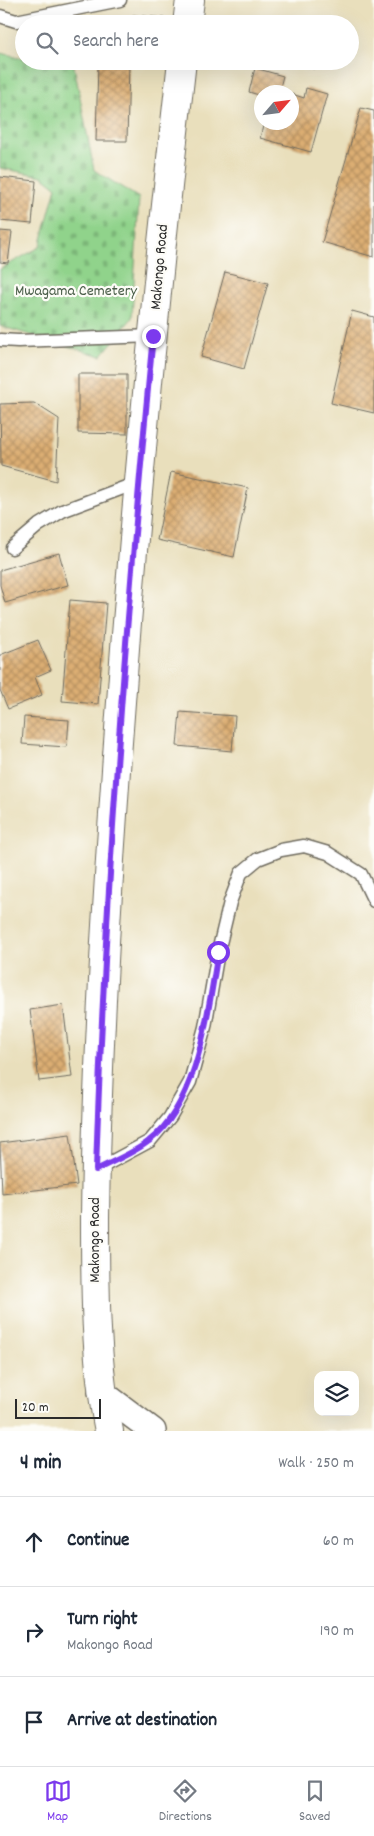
<!DOCTYPE html>
<meta charset="utf-8">
<style>
:root{--surface:#fff;--page:#f2f2f3;--text:#1f2937;--muted:#747a83;--line:#e0e1e3;--accent:#7c3aed}
body{margin:0;font-family:Dekko,sans-serif;background:var(--page);color:var(--text)}
.controls{position:absolute;right:15px;bottom:15px;display:grid;overflow:hidden;border-radius:10px;box-shadow:0 5px 20px #0002}
.controls button{width:45px;height:45px;display:grid;place-items:center;padding:0;border:0;border-bottom:1px solid var(--line);background:var(--surface);color:var(--text);font:25px sans-serif}
.compass{position:absolute;left:254px;top:85px;width:45px;height:45px;border-radius:50%;background:var(--surface);box-shadow:0 5px 20px #0002;rotate:62deg}
.scale{position:absolute;left:15px;bottom:12px;width:86px;box-sizing:border-box;padding-left:5px;border:2px solid #2b2b2b;border-top:0;font-size:14px;line-height:18px;white-space:nowrap;color:#2b2b2b;-webkit-text-stroke:4px #fdfcf7;paint-order:stroke}
.stop{position:absolute;width:15px;height:15px;margin:-11px;border:4px solid #7c3aed;border-radius:50%;background:#fff}
.stop.end{background:#7c3aed;border-color:#fff;box-shadow:0 1px 5px #0008}
.list{margin:0;padding:0;list-style:none}
h2{display:flex;justify-content:space-between;align-items:center;height:65px;margin:0;padding:0 20px;font-size:21px}
h2 small{font-size:16px;font-weight:400;color:var(--muted)}
.list li{display:grid;grid-template-columns:32px 1fr auto;gap:15px;align-items:center;box-sizing:border-box;height:90px;padding:0 20px;border-top:1px solid var(--line)}
.list b{display:block;font-size:19px;white-space:nowrap}
.list p{margin:0;font-size:16px;white-space:nowrap;color:var(--muted)}
.list em{font-size:16px;font-style:normal;color:var(--muted)}
.icon{flex:none;width:28px;height:28px;fill:none;stroke:currentColor;stroke-width:2;stroke-linecap:round;stroke-linejoin:round}
.map{position:relative;flex:none;width:374px;height:1431px;overflow:hidden}
.search{position:absolute;background:var(--surface);box-shadow:0 5px 20px #0002;left:15px;right:15px;top:15px;height:55px;display:flex;align-items:center;gap:12px;box-sizing:border-box;padding:0 18px;border-radius:28px;color:var(--muted);font-size:19px}
.sheet{height:335px;background:var(--surface)}
nav{display:flex;justify-content:space-around;align-items:center;box-sizing:border-box;height:70px;border-top:1px solid var(--line);background:var(--surface);font-size:14px;color:var(--muted)}
nav a{display:grid;justify-items:center;gap:2px}
nav .on{color:var(--accent)}
.map>svg:first-child{display:block}
</style>
<div class="map">
<svg width="374" height="1431" viewBox="0 0 374 1431">
<defs>
<pattern id="cemetery-stones" width="16" height="16" patternUnits="userSpaceOnUse" patternTransform="scale(1.25)"><rect width="16" height="16" fill="#90d38b"/><path d="M2 7V4a2 2 0 0 1 4 0v3zM10 15v-3a2 2 0 0 1 4 0v3z" fill="#7cb578"/></pattern>
<pattern id="building-cross-hatch" width="8" height="8" patternUnits="userSpaceOnUse" patternTransform="scale(1.25)"><rect width="8" height="8" fill="#dcae73"/><path d="M0 0l8 8M0 8l8-8" fill="none" stroke="#b38e5f"/></pattern>
</defs>
<rect width="100%" height="100%" fill="#fdfcf7"/>
<filter id="ink" filterUnits="userSpaceOnUse"><feTurbulence type="fractalNoise" baseFrequency=".02" numOctaves="2"/><feDisplacementMap in="SourceGraphic" scale="10" xChannelSelector="R" yChannelSelector="G"/><feConvolveMatrix kernelMatrix="1 2 1 2 8 2 1 2 1" color-interpolation-filters="sRGB"/></filter>
<filter id="wash" filterUnits="userSpaceOnUse"><feTurbulence type="fractalNoise" baseFrequency=".0096" numOctaves="4" result="noise"/><feDisplacementMap in="SourceGraphic" scale="20" xChannelSelector="R" yChannelSelector="G"/><feGaussianBlur stdDeviation="1.12" result="paint"/><feColorMatrix in="noise" values="0 0 0 0 0 0 0 0 0 0 0 0 0 0 0 0 0 1.4 0 .05"/><feComposite in="paint" operator="in"/></filter>
<g filter="url(#wash)">
<rect width="100%" height="100%" fill="#e9dfbc"/>
<!-- cemetery -->
<path fill="url(#cemetery-stones)" stroke="#5e7f5b" d="M0,53L24,58V61H73L94,170L139,198L132,318L101,356L0,326V269L40,247L56,187L42,176L0,168Z"/>
<g id="blocks">
<!-- building -->
<g fill="url(#building-cross-hatch)">
<path d="M133,15L164,18V24H132Z"/>
<path d="M282,61H315L314,69Z"/>
<path d="M98,63L129,64L127,141H96Z"/>
<path d="M255,68L283,76L279,91L282,92H262V96L249,92Z"/>
<path d="M306,88L327,94L311,152L260,138L264,122H292V94L304,98Z"/>
<path d="M361,108L374,111V257L322,242Z"/>
<path d="M0,177L36,181L32,224L0,221Z"/>
<path d="M0,231L12,232L8,263L0,262Z"/>
<path d="M225,272L268,283L244,369L201,357Z"/>
<path d="M352,311L374,317V413L331,403Z"/>
<path d="M78,374H127V434L78,433Z"/>
<path d="M34,403L59,419L56,481L1,466L0,404Z"/>
<path d="M171,472L248,488L234,557L157,540Z"/>
<path d="M59,553L68,585L5,603L0,585V570Z"/>
<path d="M70,600L106,603L98,704L62,701Z"/>
<path d="M38,640L51,670L35,677L42,695L8,709L0,690V655Z"/>
<path d="M180,712L235,716L232,751L177,746Z"/>
<path d="M24,717L69,720L67,747L22,744Z"/>
<path d="M63,1005L72,1077L39,1081L30,1010Z"/>
<path d="M70,1134L77,1185L2,1194L0,1143Z"/>
</g>
</g>
</g>
<g filter="url(#ink)">
<use href="#blocks" fill-opacity="0" stroke="#6e6a5e" stroke-width="1"/>
<g fill="none" stroke-linecap="round" stroke-linejoin="round">
<defs>
<g id="lane">
<path d="M0,16L16,21L120,0"/>
<path d="M0,340L18,341L153,336"/>
<path d="M12,548L39,525L62,511L139,482"/>
<path d="M96,1170L150,1141L170,1117L190,1082L205,1027L218,952L230,902L241,873L258,859L281,850L304,846L328,853L361,874L374,901"/>
</g>
<path id="street" d="M101,1392L153,1431"/>
<g id="secondary">
<path d="M187,24L190,0"/>
<path d="M109,1431C95,1361 95,1289 95,1218C96,1126 100,1034 105,942C122,648 148,354 182,61"/>
</g>
</defs>
<!-- lane casing -->
<use href="#lane" stroke="#6e6a5e" stroke-width="15"/>
<!-- street casing -->
<use href="#street" stroke="#6e6a5e" stroke-width="28"/>
<!-- secondary casing -->
<use href="#secondary" stroke="#6e6a5e" stroke-width="30"/>
<!-- lane -->
<use href="#lane" stroke="#fff" stroke-width="12"/>
<!-- street -->
<use href="#street" stroke="#fff" stroke-width="25"/>
<!-- secondary -->
<use href="#secondary" stroke="#fff" stroke-width="28"/>
</g>
</g>
<g fill="none" stroke-linecap="round" stroke-linejoin="round" filter="url(#ink)">
<!-- route -->
<path stroke="#7c3aed" stroke-width="6" d="M153,336C126,614 105,892 96,1170C113,1161 134,1153 149,1141C199,1103 208,1010 218,952"/>
</g>
<g text-anchor="middle" dominant-baseline="central" stroke-width="4.5" stroke-linejoin="round" paint-order="stroke">
<!-- street labels -->
<g font-size="16" fill="#2b2b2b" stroke="#fdfcf7">
<text transform="translate(160 267) rotate(-85)">Makongo Road</text>
<text transform="translate(95 1240) rotate(-90)">Makongo Road</text>
</g>
<!-- park labels -->
<g font-size="16" fill="#495d48" stroke="#fdfcf7">
<text x="76" y="291">Mwagama Cemetery</text>
</g>
</g>
</svg>
<div class="controls">
<button><svg class="icon" aria-label="layers" viewBox="0 0 24 24"><path d="M12 4l9 5-9 5-9-5zM3 14l9 5 9-5"/></svg></button>
</div>
<svg class="compass" viewBox="-18 -18 36 36"><path d="M0-13l5 13h-10z" fill="#e53935"/><path d="M0 13l5-13h-10z" fill="#747a83"/></svg>
<div class="scale">20 m</div>
<div class="stop" style="left:218px;top:952px"></div>
<div class="stop end" style="left:153px;top:336px"></div>
<div class="search"><svg class="icon" aria-label="search" viewBox="0 0 24 24"><circle cx="10" cy="10" r="6"/><path d="M15 15l6 6"/></svg>Search here</div>
</div>
<section class="sheet">
<h2>4 min<small>Walk · 250 m</small></h2>
<ul class="list">
<li><svg class="icon" aria-label="ahead" viewBox="0 0 24 24"><path d="M12 20V5M6 11l6-6 6 6"/></svg><div><b>Continue</b></div><em>60 m</em></li>
<li><svg class="icon" aria-label="right" viewBox="0 0 24 24"><path d="M7 20v-9h11M14 6l5 5-5 5"/></svg><div><b>Turn right</b><p>Makongo Road</p></div><em>190 m</em></li>
<li><svg class="icon" aria-label="arrive" viewBox="0 0 24 24"><path d="M6 21V4h12l-3 4 3 4H6"/></svg><div><b>Arrive at destination</b></div></li>
</ul>
</section>
<nav>
<a class="on"><svg class="icon" aria-label="map" viewBox="0 0 24 24"><path d="M3 6l6-2 6 2 6-2v14l-6 2-6-2-6 2zM9 4v14M15 6v14"/></svg>Map</a>
<a><svg class="icon" aria-label="directions" viewBox="0 0 24 24"><path d="M12 3l9 9-9 9-9-9zM9 14v-3h6M13 9l2 2-2 2"/></svg>Directions</a>
<a><svg class="icon" aria-label="saved" viewBox="0 0 24 24"><path d="M7 4h10v16l-5-4-5 4z"/></svg>Saved</a>
</nav>
